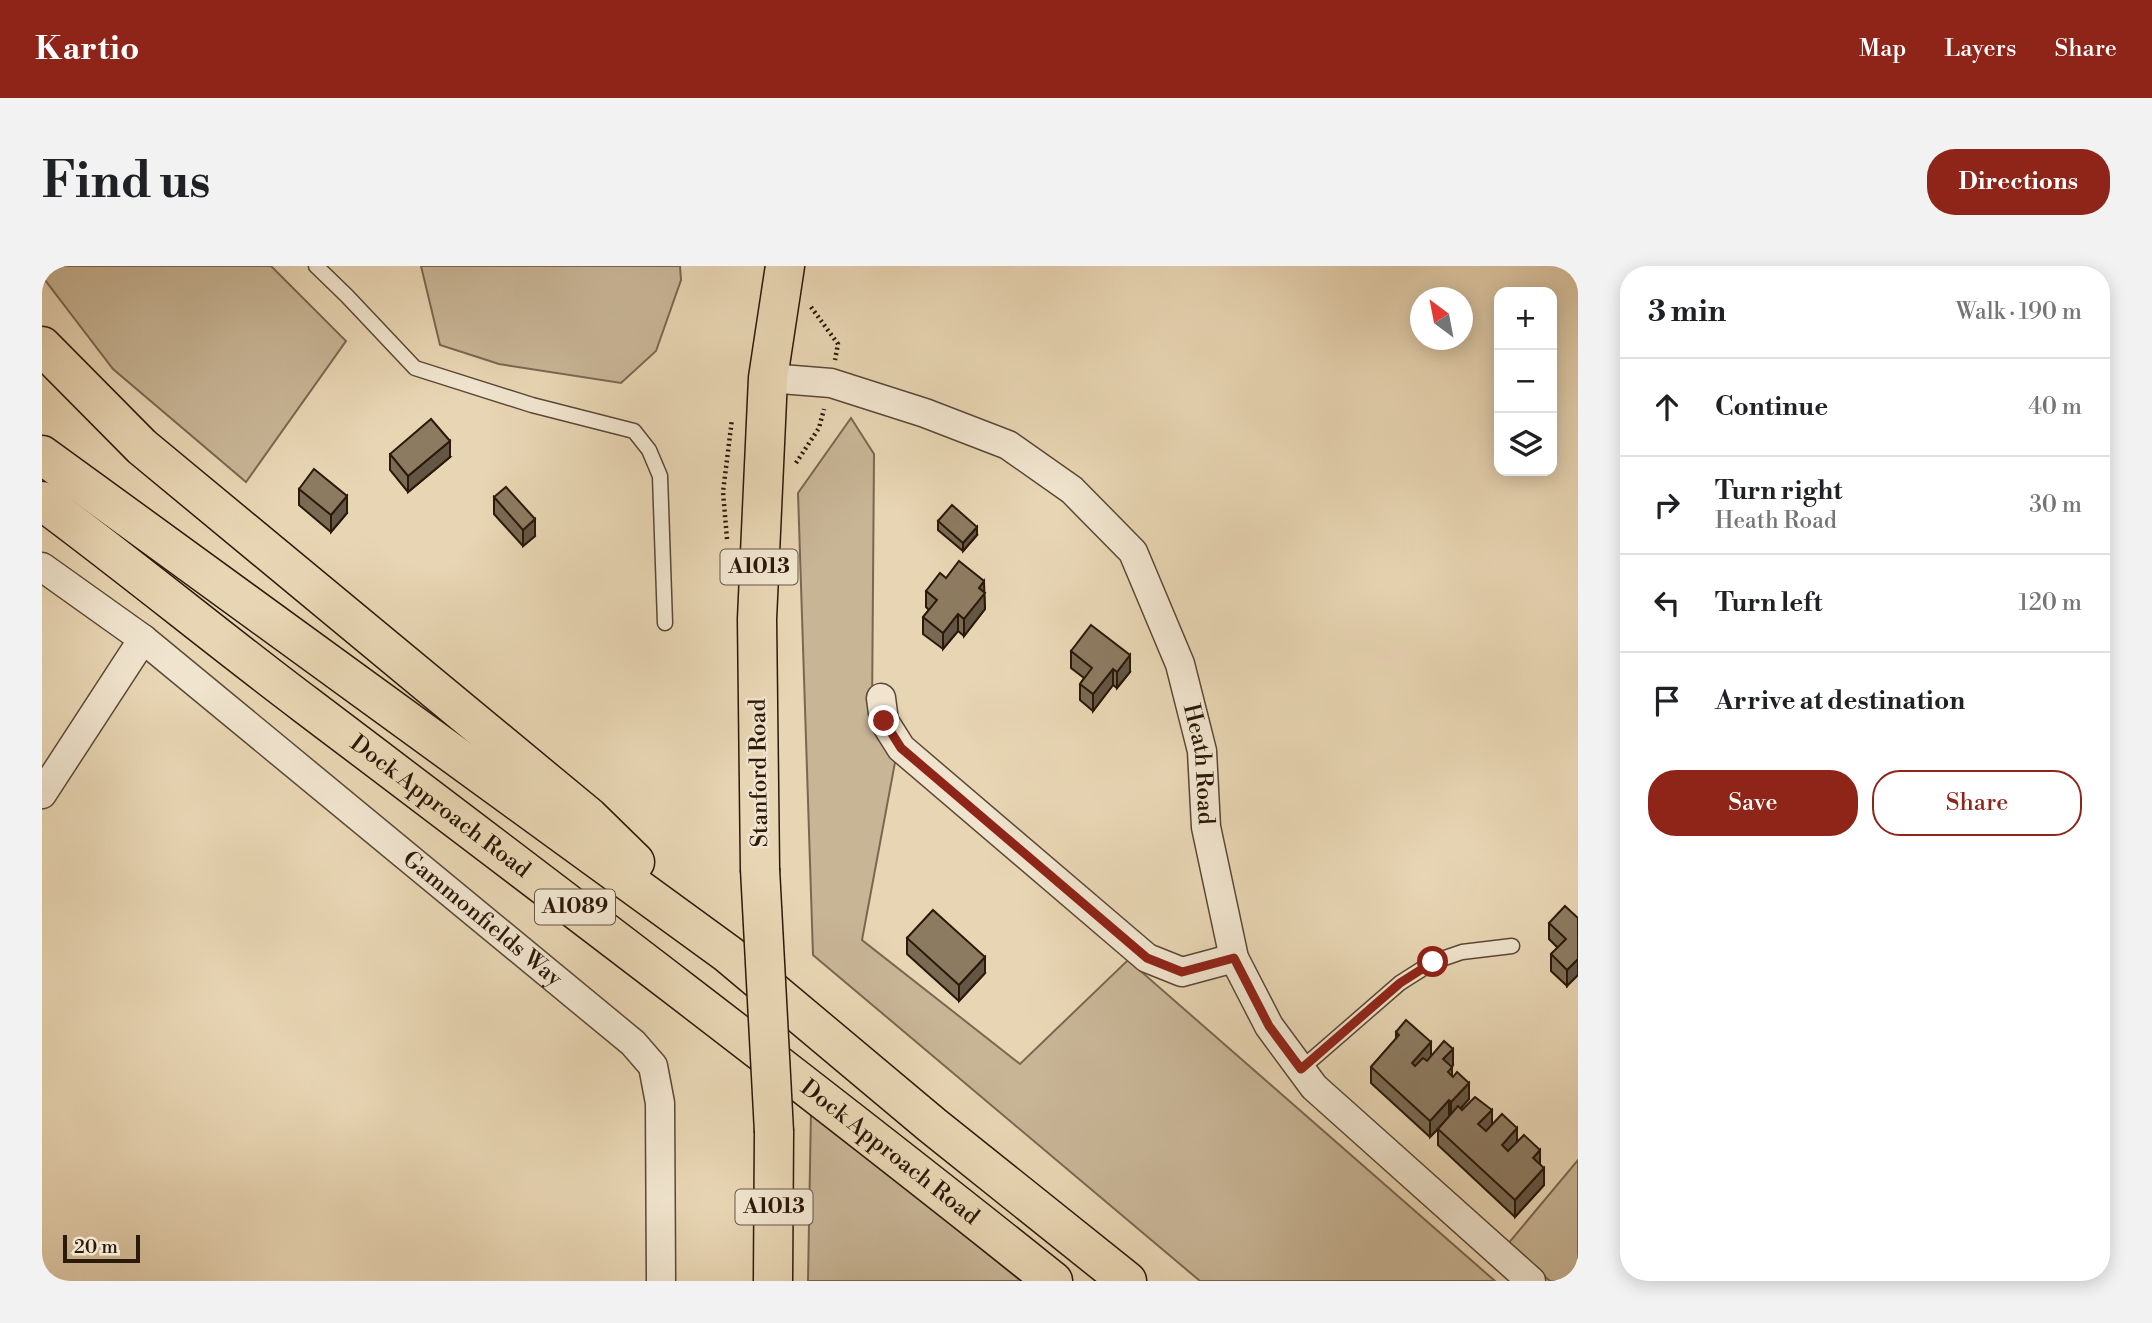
<!DOCTYPE html>
<meta charset="utf-8">
<style>
:root{--surface:#fff;--page:#f2f2f2;--text:#202124;--muted:#757577;--line:#e0e0e0;--accent:#8f2418}
body{margin:0;font-family:"Libre Bodoni",serif;background:var(--page);color:var(--text)}
.controls{position:absolute;right:21px;top:21px;display:grid;overflow:hidden;border-radius:14px;box-shadow:0 4px 18px #0003}
.controls button{width:63px;height:63px;display:grid;place-items:center;padding:0;border:0;border-bottom:2px solid var(--line);background:var(--surface);color:var(--text);font:35px sans-serif}
.compass{position:absolute;left:1368px;top:21px;width:63px;height:63px;border-radius:50%;background:var(--surface);box-shadow:0 4px 18px #0003;rotate:328deg}
.scale{position:absolute;left:21px;bottom:18px;width:77px;box-sizing:border-box;padding-left:7px;border:4px solid #2b1909;border-top:0;font-size:19px;line-height:24px;white-space:nowrap;color:#2b1909;-webkit-text-stroke:5px #f0e4ce;paint-order:stroke}
.stop{position:absolute;width:21px;height:21px;margin:-16px;border:5px solid #8f2418;border-radius:50%;background:#fff}
.stop.end{background:#8f2418;border-color:#fff;box-shadow:0 2px 7px #0008}
.list{margin:0;padding:0;list-style:none}
h2{display:flex;justify-content:space-between;align-items:center;height:91px;margin:0;padding:0 28px;font-size:30px}
h2 small{font-size:23px;font-weight:400;color:var(--muted)}
.list li{display:grid;grid-template-columns:46px 1fr auto;gap:21px;align-items:center;box-sizing:border-box;height:98px;padding:0 28px;border-top:2px solid var(--line)}
.list b{display:block;font-size:26px;white-space:nowrap}
.list p{margin:0;font-size:23px;white-space:nowrap;color:var(--muted)}
.list em{font-size:23px;font-style:normal;color:var(--muted)}
.actions{display:flex;gap:14px;padding:21px 28px}
.actions a{flex:1;padding:16px 0;border:2px solid var(--accent);border-radius:28px;text-align:center;font-size:24px;color:var(--accent)}
.actions .main{background:var(--accent);color:#fff}
.icon{flex:none;width:38px;height:38px;fill:none;stroke:currentColor;stroke-width:2;stroke-linecap:round;stroke-linejoin:round}
.map{position:relative;flex:none;width:1536px;height:1015px;overflow:hidden;border-radius:28px}
header{display:flex;align-items:center;gap:42px;box-sizing:border-box;height:98px;padding:0 35px;background:var(--accent);color:#fff}
header strong{font-size:33px}
nav{display:flex;gap:38px;margin-inline-start:auto;font-size:24px}
.intro{display:flex;align-items:center;justify-content:space-between;box-sizing:border-box;height:168px;padding:0 42px}
h1{margin:0;font-size:49px}
.button{padding:18px 32px;border-radius:28px;background:var(--accent);color:#fff;font-size:24px;font-weight:700}
main{display:flex;gap:42px;padding:0 42px}
aside{flex:1;background:var(--surface);border-radius:28px;box-shadow:0 4px 18px #0003}
.map>svg:first-child{display:block}
</style>
<header>
<strong>Kartio</strong>
<nav><a>Map</a><a>Layers</a><a>Share</a></nav>
</header>
<div class="intro"><h1>Find us</h1><a class="button">Directions</a></div>
<main>
<div class="map">
<svg width="1536" height="1015" viewBox="0 0 1536 1015">
<rect width="100%" height="100%" fill="#e8d5b3"/>
<filter id="stains"><feTurbulence type="fractalNoise" baseFrequency=".00286" numOctaves="4"/><feColorMatrix values="0 0 0 0 .2 0 0 0 0 .09 0 0 0 0 .02 0 0 0 .5 -.17"/></filter>
<radialGradient id="worn" r=".72"><stop offset=".6" stop-color="#630" stop-opacity="0"/><stop offset="1" stop-color="#630" stop-opacity=".3"/></radialGradient>
<!-- grass -->
<g fill="#c8b596" stroke="#7a6750" stroke-width="2">
<path d="M0,0H229L304,75L204,216L71,103L0,10Z"/>
<path d="M379,0H638L639,14L614,85L579,117L457,98L398,79Z"/>
<path d="M809,152L832,188L830,449L854,491L820,674L978,798L1086,694L1453,1015H1158L771,689L756,227Z"/>
<path d="M769,844L979,1015H766Z"/>
<path d="M1536,894V1015H1508L1465,979Z"/>
</g>
<g fill="none" stroke-linecap="round" stroke-linejoin="round">
<defs>
<g id="lane">
<path d="M274,0L305,30L373,102L490,139L592,165L607,184L618,210L623,357"/>
<path d="M1259,803L1358,717L1391,696L1420,686L1470,680"/>
</g>
<g id="street">
<path id="s1" d="M726,112L789,117L883,147L966,179L1030,224L1091,286L1138,398L1160,485L1164,561L1192,692L1227,760L1272,821L1489,1015"/>
<path id="s2" d="M0,301L101,373L591,777L611,800L618,837L619,1015"/>
<path d="M839,432L842,455L859,482L1105,692L1140,706L1192,692"/>
<path d="M0,528L101,373"/>
</g>
<g id="primary">
<path d="M718,603L715,353L726,112L743,0"/>
<path d="M731,1015L732,866"/>
</g>
<g id="highway">
<path d="M0,80L100,181L547,551L593,596"/>
<path d="M0,189L686,688L890,859L1085,1015"/>
<path id="s3" d="M0,235C89,301 175,372 264,439C515,629 766,819 1011,1015"/>
</g>
</defs>
<!-- lane casing -->
<use href="#lane" stroke="#5a4834" stroke-width="17"/>
<!-- street casing -->
<use href="#street" stroke="#5a4834" stroke-width="31"/>
<!-- primary casing -->
<use href="#primary" stroke="#2b1909" stroke-width="41"/>
<!-- highway casing -->
<use href="#highway" stroke="#2b1909" stroke-width="41"/>
<!-- path -->
<g stroke="#2b1909" stroke-width="4.5" stroke-dasharray="2 3.5" stroke-linecap="butt">
<path d="M769,41L796,78L793,94"/>
<path d="M754,197L777,162L782,143"/>
<path d="M685,273L681,226L690,153"/>
</g>
<!-- lane -->
<use href="#lane" stroke="#f0e4ce" stroke-width="14"/>
<!-- street -->
<use href="#street" stroke="#f0e4ce" stroke-width="28"/>
<!-- primary -->
<use href="#primary" stroke="#e8d5b3" stroke-width="38"/>
<!-- highway -->
<use href="#highway" stroke="#e8d5b3" stroke-width="38"/>
<defs>
<path id="primary-bridge" d="M718,603L732,866"/>
</defs>
<!-- primary-bridge casing -->
<use href="#primary-bridge" stroke="#2b1909" stroke-width="41" stroke-linecap="butt"/>
<!-- primary-bridge -->
<use href="#primary-bridge" stroke="#e8d5b3" stroke-width="38"/>
</g>
<!-- wall -->
<g fill="#796a53" stroke="#2b1909" stroke-width="2">
<path d="M348,188L408,191L366,226L348,204Z"/>
<path d="M257,223L305,247L289,266L257,239Z"/>
<path d="M452,231L493,270L481,280L452,248Z"/>
<path d="M896,255L935,269L921,285L896,264Z"/>
<path d="M904,312L942,326L943,343L922,370L916,365L901,383L881,368V351L887,344L884,341V325Z"/>
<path d="M1029,385L1088,406L1075,422L1071,419L1051,445L1038,434V418L1042,412L1029,402Z"/>
<path d="M1536,652L1525,720L1509,705V688L1516,682L1507,673V657Z"/>
<path d="M865,672L943,707L917,735L865,688Z"/>
<path d="M1354,766L1389,790L1411,799L1410,801V810L1427,833L1418,843L1450,859L1475,876L1498,899L1502,919L1473,951L1396,879V863L1388,871L1329,817V801L1354,773Z"/>
</g>
<!-- shaded-wall -->
<g fill="#635644" stroke="#2b1909" stroke-width="2">
<path d="M408,175V191L366,226V210Z"/>
<path d="M305,230V247L289,266V249Z"/>
<path d="M493,253V270L481,280V264Z"/>
<path d="M935,261V269L921,285V277Z"/>
<path d="M942,315L943,343L922,370V353L937,322Z"/>
<path d="M916,348V365L901,383V367Z"/>
<path d="M1088,389V406L1075,422V406Z"/>
<path d="M1071,403V419L1051,445V428Z"/>
<path d="M943,691V707L917,735V719Z"/>
<path d="M1536,693V709L1525,720V704Z"/>
<path d="M1389,776V793L1370,813V797Z"/>
<path d="M1411,783V799L1401,810V793Z"/>
<path d="M1427,817V833L1409,853V836Z"/>
<path d="M1407,834V851L1388,871V855Z"/>
<path d="M1450,844V860L1436,875V858Z"/>
<path d="M1475,862V878L1460,895V879Z"/>
<path d="M1498,884V901L1491,892Z"/>
<path d="M1502,902V919L1473,951V934Z"/>
</g>
<!-- building -->
<g fill="#8d7b61" stroke="#2b1909" stroke-width="2">
<path d="M389,153L408,175L366,210L348,188Z"/>
<path d="M272,203L305,230L289,249L257,223Z"/>
<path d="M464,221L493,253L481,264L452,231Z"/>
<path d="M910,239L935,261L921,277L896,255Z"/>
<path d="M917,295L942,315L937,322L943,327L922,353L916,348L901,367L881,351L895,334L884,325L898,307L904,312Z"/>
<path d="M1049,359L1088,389L1075,406L1071,403L1051,428L1038,418L1050,402L1029,385Z"/>
<path d="M1523,640L1536,652V693L1525,704L1509,688L1524,673L1507,657Z"/>
<path d="M891,644L943,691L917,719L865,672Z"/>
<path d="M1364,754L1389,776L1370,797L1373,800L1381,792L1385,795L1402,775L1411,783L1401,793L1410,801L1406,806L1411,811L1415,806L1427,817L1409,836L1407,834L1388,855L1329,801L1357,769L1354,766Z"/>
<path d="M1433,831L1450,844L1436,858L1444,865L1460,848L1475,862L1460,879L1466,885L1482,869L1498,884L1491,892L1502,902L1473,934L1396,863L1416,840L1420,844Z"/>
</g>
<g fill="none" stroke-linecap="round" stroke-linejoin="round">
<!-- route -->
<path stroke="#8f2418" stroke-width="9" d="M842,455L859,482L1105,692L1140,706L1192,692L1227,760L1259,803L1358,717L1391,696"/>
</g>
<g text-anchor="middle" dominant-baseline="central" stroke-width="5" stroke-linejoin="round" paint-order="stroke">
<!-- shield labels -->
<g fill="#f0e4ce" stroke="#665644" stroke-width="2">
<rect x="678.5" y="283.5" width="77" height="35" rx="5"/>
<rect x="493" y="623.5" width="80" height="35" rx="5"/>
<rect x="693.5" y="923.5" width="77" height="35" rx="5"/>
</g>
<g font-size="21" font-weight="bold" fill="#2b1909">
<text x="717" y="301">A1013</text>
<text x="533" y="641">A1089</text>
<text x="732" y="941">A1013</text>
</g>
<!-- street labels -->
<g font-size="23" fill="#2b1909" stroke="#f0e4ce">
<text stroke="none"><textPath href="#s1" startOffset="640">Heath Road</textPath></text>
<text transform="translate(717 507) rotate(-91)">Stanford Road</text>
<text stroke="none"><textPath href="#s3" startOffset="502">Dock Approach Road</textPath></text>
<text stroke="none"><textPath href="#s2" startOffset="564">Gammonfields Way</textPath></text>
<text stroke="none"><textPath href="#s3" startOffset="1069">Dock Approach Road</textPath></text>
</g>
</g>
<rect width="100%" height="100%" filter="url(#stains)"/>
<rect width="100%" height="100%" fill="url(#worn)"/>
</svg>
<div class="controls">
<button>+</button>
<button>−</button>
<button><svg class="icon" aria-label="layers" viewBox="0 0 24 24"><path d="M12 4l9 5-9 5-9-5zM3 14l9 5 9-5"/></svg></button>
</div>
<svg class="compass" viewBox="-18 -18 36 36"><path d="M0-13l5 13h-10z" fill="#e53935"/><path d="M0 13l5-13h-10z" fill="#757577"/></svg>
<div class="scale">20 m</div>
<div class="stop" style="left:1391px;top:696px"></div>
<div class="stop end" style="left:842px;top:455px"></div>
</div>
<aside>
<h2>3 min<small>Walk · 190 m</small></h2>
<ul class="list">
<li><svg class="icon" aria-label="ahead" viewBox="0 0 24 24"><path d="M12 20V5M6 11l6-6 6 6"/></svg><div><b>Continue</b></div><em>40 m</em></li>
<li><svg class="icon" aria-label="right" viewBox="0 0 24 24"><path d="M7 20v-9h11M14 6l5 5-5 5"/></svg><div><b>Turn right</b><p>Heath Road</p></div><em>30 m</em></li>
<li><svg class="icon" aria-label="left" viewBox="0 0 24 24"><path d="M17 20v-9H6M10 6l-5 5 5 5"/></svg><div><b>Turn left</b></div><em>120 m</em></li>
<li><svg class="icon" aria-label="arrive" viewBox="0 0 24 24"><path d="M6 21V4h12l-3 4 3 4H6"/></svg><div><b>Arrive at destination</b></div></li>
</ul>
<div class="actions"><a class="main">Save</a><a>Share</a></div>
</aside>
</main>
